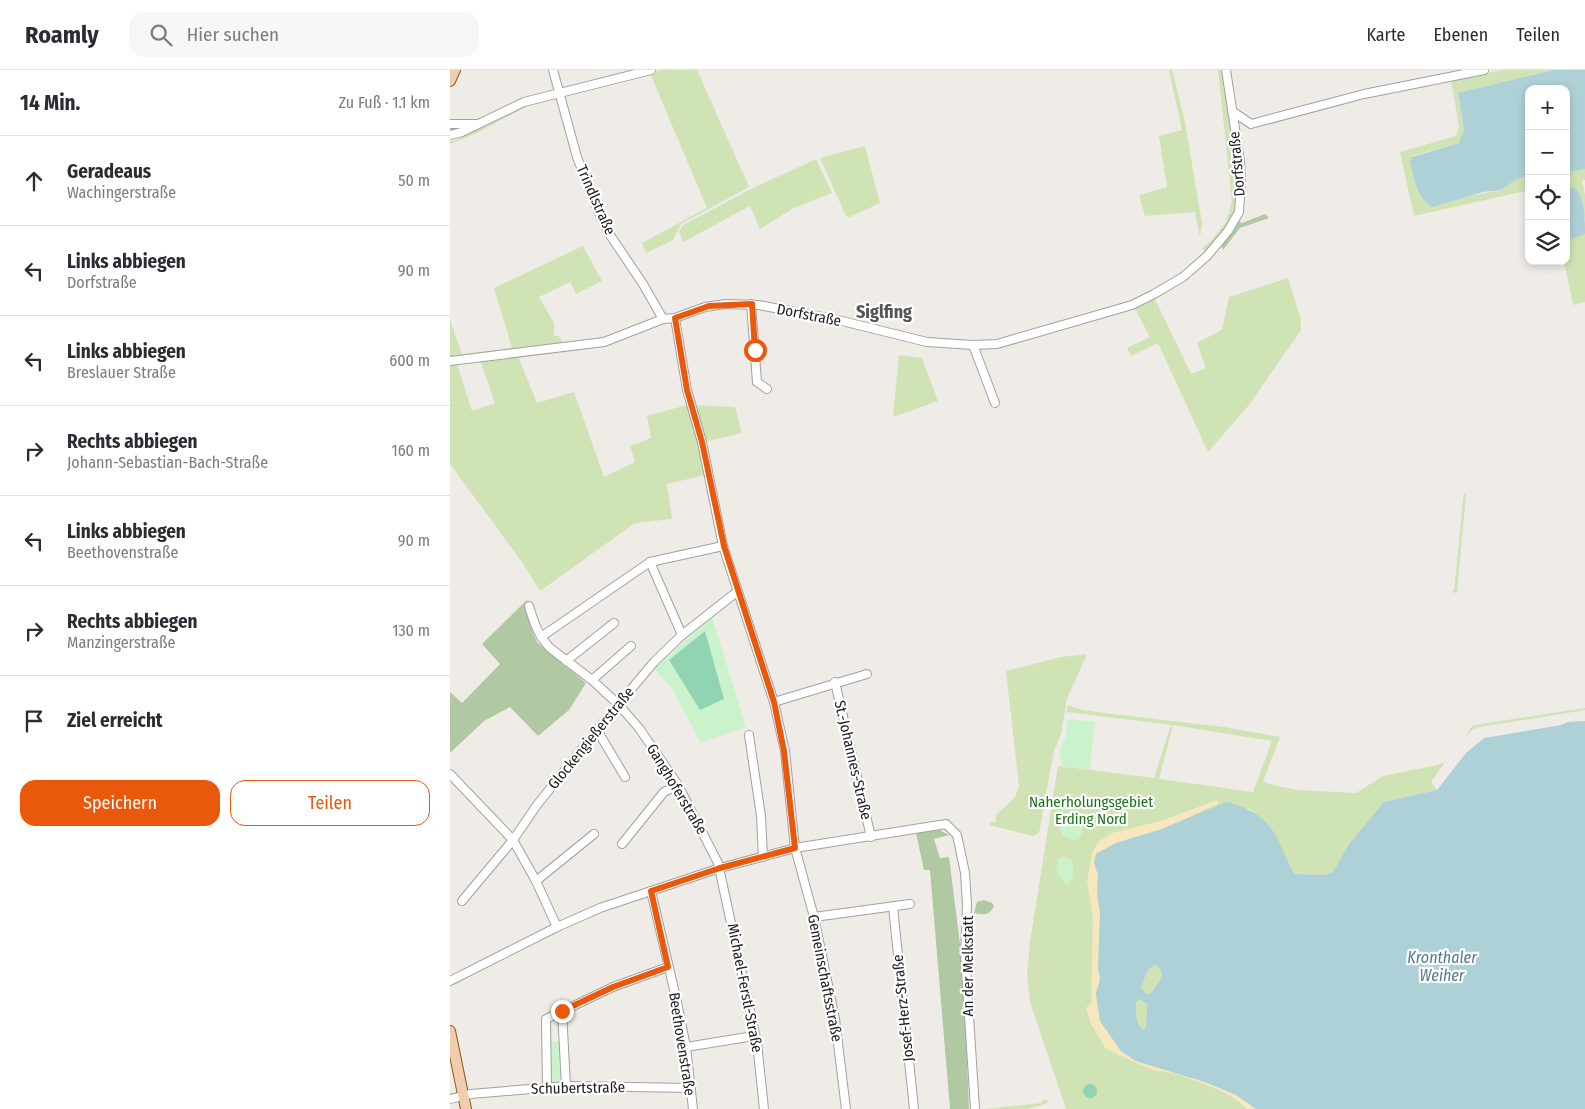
<!DOCTYPE html>
<html lang="de">
<meta charset="utf-8">
<style>
:root{--surface:#fff;--page:#f7f7f7;--text:#2b2b33;--muted:#7c7c81;--line:#e1e1e2;--accent:#ea580c}
body{margin:0;font-family:"Fira Sans Condensed",sans-serif;background:var(--page);color:var(--text)}
.controls{position:absolute;right:15px;top:15px;display:grid;overflow:hidden;border-radius:10px;box-shadow:0 2px 8px #0003}
.controls button{width:45px;height:45px;display:grid;place-items:center;padding:0;border:0;border-bottom:1px solid var(--line);background:var(--surface);color:var(--text);font:25px sans-serif}
.stop{position:absolute;width:15px;height:15px;margin:-11px;border:4px solid #ea580c;border-radius:50%;background:#fff}
.stop.end{background:#ea580c;border-color:#fff;box-shadow:0 1px 5px #0008}
.list{margin:0;padding:0;list-style:none}
h2{display:flex;justify-content:space-between;align-items:center;height:65px;margin:0;padding:0 20px;font-size:21px}
h2 small{font-size:16px;font-weight:400;color:var(--muted)}
.list li{display:grid;grid-template-columns:32px 1fr auto;gap:15px;align-items:center;box-sizing:border-box;height:90px;padding:0 20px;border-top:1px solid var(--line)}
.list b{display:block;font-size:19px;white-space:nowrap}
.list p{margin:0;font-size:16px;white-space:nowrap;color:var(--muted)}
.list em{font-size:16px;font-style:normal;color:var(--muted)}
.actions{display:flex;gap:10px;padding:15px 20px}
.actions a{flex:1;padding:11px 0;border:1px solid var(--accent);border-radius:15px;text-align:center;font-size:18px;color:var(--accent)}
.actions .main{background:var(--accent);color:#fff}
.icon{flex:none;width:28px;height:28px;fill:none;stroke:currentColor;stroke-width:2;stroke-linecap:round;stroke-linejoin:round}
.map{position:relative;flex:none;width:1135px;height:1039px;overflow:hidden}
header{display:flex;align-items:center;gap:30px;box-sizing:border-box;height:70px;padding:0 25px;background:var(--surface);border-bottom:1px solid var(--line)}
header strong{font-size:24px}
nav{display:flex;gap:28px;margin-inline-start:auto;font-size:18px}
.search{width:350px;height:45px;background:var(--page);display:flex;align-items:center;gap:12px;box-sizing:border-box;padding:0 18px;border-radius:15px;color:var(--muted);font-size:19px}
main{display:flex}
aside{flex:1;background:var(--surface)}
.map>svg:first-child{display:block}
</style>
<header>
<strong>Roamly</strong>
<div class="search"><svg class="icon" aria-label="search" viewBox="0 0 24 24"><circle cx="10" cy="10" r="6"/><path d="M15 15l6 6"/></svg>Hier suchen</div>
<nav><a>Karte</a><a>Ebenen</a><a>Teilen</a></nav>
</header>
<main>
<aside>
<h2>14 Min.<small>Zu Fuß · 1.1 km</small></h2>
<ul class="list">
<li><svg class="icon" aria-label="ahead" viewBox="0 0 24 24"><path d="M12 20V5M6 11l6-6 6 6"/></svg><div><b>Geradeaus</b><p>Wachingerstraße</p></div><em>50 m</em></li>
<li><svg class="icon" aria-label="left" viewBox="0 0 24 24"><path d="M17 20v-9H6M10 6l-5 5 5 5"/></svg><div><b>Links abbiegen</b><p>Dorfstraße</p></div><em>90 m</em></li>
<li><svg class="icon" aria-label="left" viewBox="0 0 24 24"><path d="M17 20v-9H6M10 6l-5 5 5 5"/></svg><div><b>Links abbiegen</b><p>Breslauer Straße</p></div><em>600 m</em></li>
<li><svg class="icon" aria-label="right" viewBox="0 0 24 24"><path d="M7 20v-9h11M14 6l5 5-5 5"/></svg><div><b>Rechts abbiegen</b><p>Johann-Sebastian-Bach-Straße</p></div><em>160 m</em></li>
<li><svg class="icon" aria-label="left" viewBox="0 0 24 24"><path d="M17 20v-9H6M10 6l-5 5 5 5"/></svg><div><b>Links abbiegen</b><p>Beethovenstraße</p></div><em>90 m</em></li>
<li><svg class="icon" aria-label="right" viewBox="0 0 24 24"><path d="M7 20v-9h11M14 6l5 5-5 5"/></svg><div><b>Rechts abbiegen</b><p>Manzingerstraße</p></div><em>130 m</em></li>
<li><svg class="icon" aria-label="arrive" viewBox="0 0 24 24"><path d="M6 21V4h12l-3 4 3 4H6"/></svg><div><b>Ziel erreicht</b></div></li>
</ul>
<div class="actions"><a class="main">Speichern</a><a>Teilen</a></div>
</aside>
<div class="map">
<svg width="1135" height="1039" viewBox="0 0 1135 1039">
<rect width="100%" height="100%" fill="#efece8"/>
<!-- grass -->
<g fill="#cfe3b4" fill-rule="evenodd">
<path d="M213,0H247L299,117L231,154L223,170L196,183L192,173L257,138L200,3Z"/>
<path d="M719,0H722L734,47L752,153L750,167L745,142L695,146L689,125L717,117L709,66L732,60Z"/>
<path d="M768,0H773C778,35 794,102 788,134C785,151 769,172 755,181L752,178L761,171L776,152L782,131Z"/>
<path d="M1052,0H1103L1008,23L1014,59L1009,73L962,86L1019,126L1051,120L1067,109L1079,106V120L964,146L950,82L1006,66L1009,56L1001,10Z"/>
<path d="M83,33L27,63L0,74V72C29,61 54,42 83,33Z"/>
<path d="M415,76L430,133L400,147L396,146L370,88Z"/>
<path d="M366,89L382,123L342,139L310,159L300,136L233,172L229,162L233,155L301,119Z"/>
<path d="M1135,99V110L1132,111L1135,125V150L1128,120L1124,117L1116,119V102Z"/>
<path d="M1116,163L1122,169L1135,164V232L1123,235L1114,191H1116Z"/>
<path d="M133,176L152,211L126,224L120,212L89,227L104,253V266H109L114,274L0,288V250L12,284L62,278L44,218Z"/>
<path d="M838,208L851,250V260L799,335L758,382L708,273L681,286L677,278L700,267L684,237L705,229L741,304L756,298L747,273L772,260L779,227Z"/>
<path d="M449,285L472,288L488,331L443,347Z"/>
<path d="M68,286L87,333L124,322L154,407L185,392L180,376L201,368L197,346L237,335L251,380L255,405L217,414L222,449L185,453L90,521L72,492L0,394V296L7,294L22,341L45,333L30,290Z"/>
<path d="M243,335L285,337L292,363L255,372Z"/>
<path d="M1014,422L1016,425L1007,523L1001,522L1004,520Z"/>
<path d="M637,584L617,629L611,664L604,681L589,763L583,766L539,755L541,752H546V745L565,727L569,716L556,601L611,587Z"/>
<path d="M618,635L632,640L662,644L774,657L830,667L813,711L819,714L847,720L906,723L933,706L987,695L995,692L981,712L987,720L934,732L899,774L883,802L876,805L845,804L837,792L822,758L799,739L712,759L666,773L647,916L727,1002L755,1012L806,1039H616L580,932L577,905L580,872L608,696L704,708L721,655L617,642ZM723,655L822,671L803,722L709,709Z"/>
<path d="M1135,638V640L1030,657L1023,659L1014,669L1022,656L1031,654Z"/>
<path d="M706,895C718,903 707,914 701,923L696,924L691,917L698,900Z"/>
<path d="M689,929L697,934L696,956L692,960C685,954 686,941 686,932Z"/>
<path d="M592,1030H597L598,1033L578,1039H534L592,1033Z"/>
</g>
<!-- forest -->
<g fill="#b0c9a2">
<path d="M815,144L819,148L790,158L773,180L771,175L788,151L792,153Z"/>
<path d="M77,530L80,555L87,572L136,613L119,640L88,666L60,637L34,651L0,683V622L12,633L50,594L32,574Z"/>
<path d="M488,759L499,765L484,769L490,788L499,787L513,898L519,1039H500L480,800H474L466,763Z"/>
<path d="M534,830L542,833L544,836C539,846 534,845 524,843L527,832Z"/>
</g>
<!-- sand -->
<path fill="#f6e7bf" d="M767,730L768,734L712,759L666,773L646,784L644,792L648,805L647,824L650,843L648,898L650,909L646,924L650,951L671,981L686,991L755,1012L786,1025L806,1039H797L785,1029L767,1019L727,1004L699,999L656,979L641,954L636,938L641,933L643,847L637,811L642,783L649,771L662,763L714,750Z"/>
<!-- park -->
<g fill="#cbf3cb">
<path d="M262,547L296,657L251,673L221,617L204,598Z"/>
<path d="M621,649L645,652L640,700L611,696L612,689L609,688L613,670L616,668L617,652Z"/>
<path d="M623,748L631,751L633,760L629,769L624,770L613,766L609,755Z"/>
<path d="M614,787L623,791V807L619,814H615L606,801L609,788Z"/>
<path d="M99,972H112V1014L100,1013Z"/>
</g>
<!-- pitch -->
<g fill="#90d4b4">
<path d="M255,561L274,629L250,640L219,590Z"/>
<circle cx="640" cy="1021" r="7"/>
</g>
<!-- water -->
<g fill="#aed1d7" fill-rule="evenodd">
<path d="M1103,0H1135V99L1116,102V19H1079V106L1067,109L1051,120L1033,122L982,137C966,126 964,108 960,91L962,87L1009,73L1014,59L1008,23Z"/>
<path d="M1124,117C1135,125 1135,151 1135,164L1122,169L1116,163V119Z"/>
<path d="M1135,651V1039H806L786,1025L755,1012L686,991L671,981L650,951L646,924L650,909L648,898L650,843L647,824L648,805L644,792L646,784L666,773L712,759L776,732C792,735 812,745 822,759C832,773 835,790 845,804L876,805L883,802L899,774L934,732L987,720L1016,683L1034,668L1111,655L1118,652ZM705,895C719,903 707,914 701,923L696,924L691,917L698,900ZM689,929L697,934L696,956L693,960C685,954 686,941 686,932Z"/>
</g>
<g fill="none" stroke-linecap="round" stroke-linejoin="round">
<defs>
<g id="minor">
<path d="M103,0L127,87L149,143L158,162L193,214L213,249"/>
<path d="M782,41L801,54L914,24L1034,0"/>
<path d="M0,54H25"/>
<path d="M0,65L12,62L74,32L201,0"/>
<path d="M301,234L307,312L317,319"/>
<path d="M225,248L237,320L252,372L273,476L324,632L335,681L345,778L364,847L385,949L396,1039"/>
<path d="M523,275L545,333"/>
<path d="M0,291L154,272L213,249L225,248L255,237L275,234L309,235L388,250L477,272L523,275L547,274L682,235L704,224L733,207L757,186L778,161L789,142L791,113L790,91L776,0"/>
<path d="M200,492L232,565"/>
<path d="M79,536C84,553 88,565 100,578L142,610L169,635L189,658L228,715L268,793L307,973L314,1039"/>
<path d="M91,567L200,492L273,476"/>
<path d="M116,591L164,553"/>
<path d="M142,610L181,576"/>
<path d="M385,612L421,767"/>
<path d="M324,632L417,604"/>
<path d="M147,660L175,707"/>
<path d="M299,665L311,746L313,787"/>
<path d="M0,704L63,770L86,811L107,857"/>
<path d="M172,774L214,722L228,715"/>
<path d="M86,811L144,764"/>
<path d="M201,821L227,932L236,977L243,1039"/>
<path d="M12,831L63,770L87,735L147,660L204,592L232,565L288,521"/>
<path d="M443,837L464,1039"/>
<path d="M364,847L460,834"/>
<path d="M0,911L107,857L150,838L270,798L345,778L496,754L507,765L515,803L517,835L515,884L525,1039"/>
<path d="M112,941L116,1016"/>
<path d="M236,977L304,966"/>
<path d="M97,1017L96,949L163,917L218,897"/>
<path d="M0,1029L21,1024L116,1016L241,1018"/>
</g>
<g id="major">
<path d="M0,11L5,0"/>
<path d="M0,961L16,1039"/>
</g>
</defs>
<!-- minor casing -->
<use href="#minor" stroke="#a1a1a1" stroke-width="10"/>
<!-- major casing -->
<use href="#major" stroke="#895913" stroke-width="12"/>
<!-- minor -->
<use href="#minor" stroke="#fff" stroke-width="8"/>
<!-- major -->
<use href="#major" stroke="#f1cdab" stroke-width="10"/>
</g>
<g fill="none" stroke-linecap="round" stroke-linejoin="round">
<!-- route -->
<path stroke="#ea580c" stroke-width="6" d="M112,941L163,917L218,897L201,821L270,798L345,778L334,681L324,632L274,476L252,372L237,320L225,248L259,236L302,234L305,280"/>
</g>
<g text-anchor="middle" dominant-baseline="central" stroke-width="4.5" stroke-linejoin="round" paint-order="stroke">
<!-- street labels -->
<g font-size="15" fill="#202020" stroke="#fff">
<text transform="translate(787 94) rotate(-95)">Dorfstraße</text>
<text transform="translate(146 130) rotate(66)">Trindlstraße</text>
<text transform="translate(359 245) rotate(11)">Dorfstraße</text>
<text transform="translate(141 668) rotate(-51)">Glockengießerstraße</text>
<text transform="translate(403 690) rotate(77)">St.-Johannes-Straße</text>
<text transform="translate(227 719) rotate(59)">Ganghoferstraße</text>
<text transform="translate(518 896) rotate(-90)">An der Melkstatt</text>
<text transform="translate(375 908) rotate(79)">Gemeinschaftsstraße</text>
<text transform="translate(295 918) rotate(79)">Michael-Ferstl-Straße</text>
<text transform="translate(453 938) rotate(-96)">Josef-Herz-Straße</text>
<text transform="translate(232 974) rotate(81)">Beethovenstraße</text>
<text transform="translate(128 1018) rotate(-1)">Schubertstraße</text>
</g>
<!-- park labels -->
<g font-size="15" fill="#1a721a" stroke="#fff">
<text x="641" y="732">Naherholungsgebiet<tspan x="641" dy="17">Erding Nord</tspan></text>
</g>
<!-- water labels -->
<g font-size="16" font-style="italic" fill="#517895" stroke="#fff">
<text x="992" y="887">Kronthaler<tspan x="992" dy="18">Weiher</tspan></text>
</g>
<!-- quarter labels -->
<g font-size="18" font-weight="bold" fill="#535353" stroke="#fff">
<text x="434" y="242">Siglfing</text>
</g>
</g>
</svg>
<div class="controls">
<button>+</button>
<button>−</button>
<button><svg class="icon" aria-label="locate" viewBox="0 0 24 24"><circle cx="12" cy="12" r="6"/><path d="M12 2v4M12 18v4M2 12h4M18 12h4"/></svg></button>
<button><svg class="icon" aria-label="layers" viewBox="0 0 24 24"><path d="M12 4l9 5-9 5-9-5zM3 14l9 5 9-5"/></svg></button>
</div>
<div class="stop" style="left:305px;top:280px"></div>
<div class="stop end" style="left:112px;top:941px"></div>
</div>
</main>
